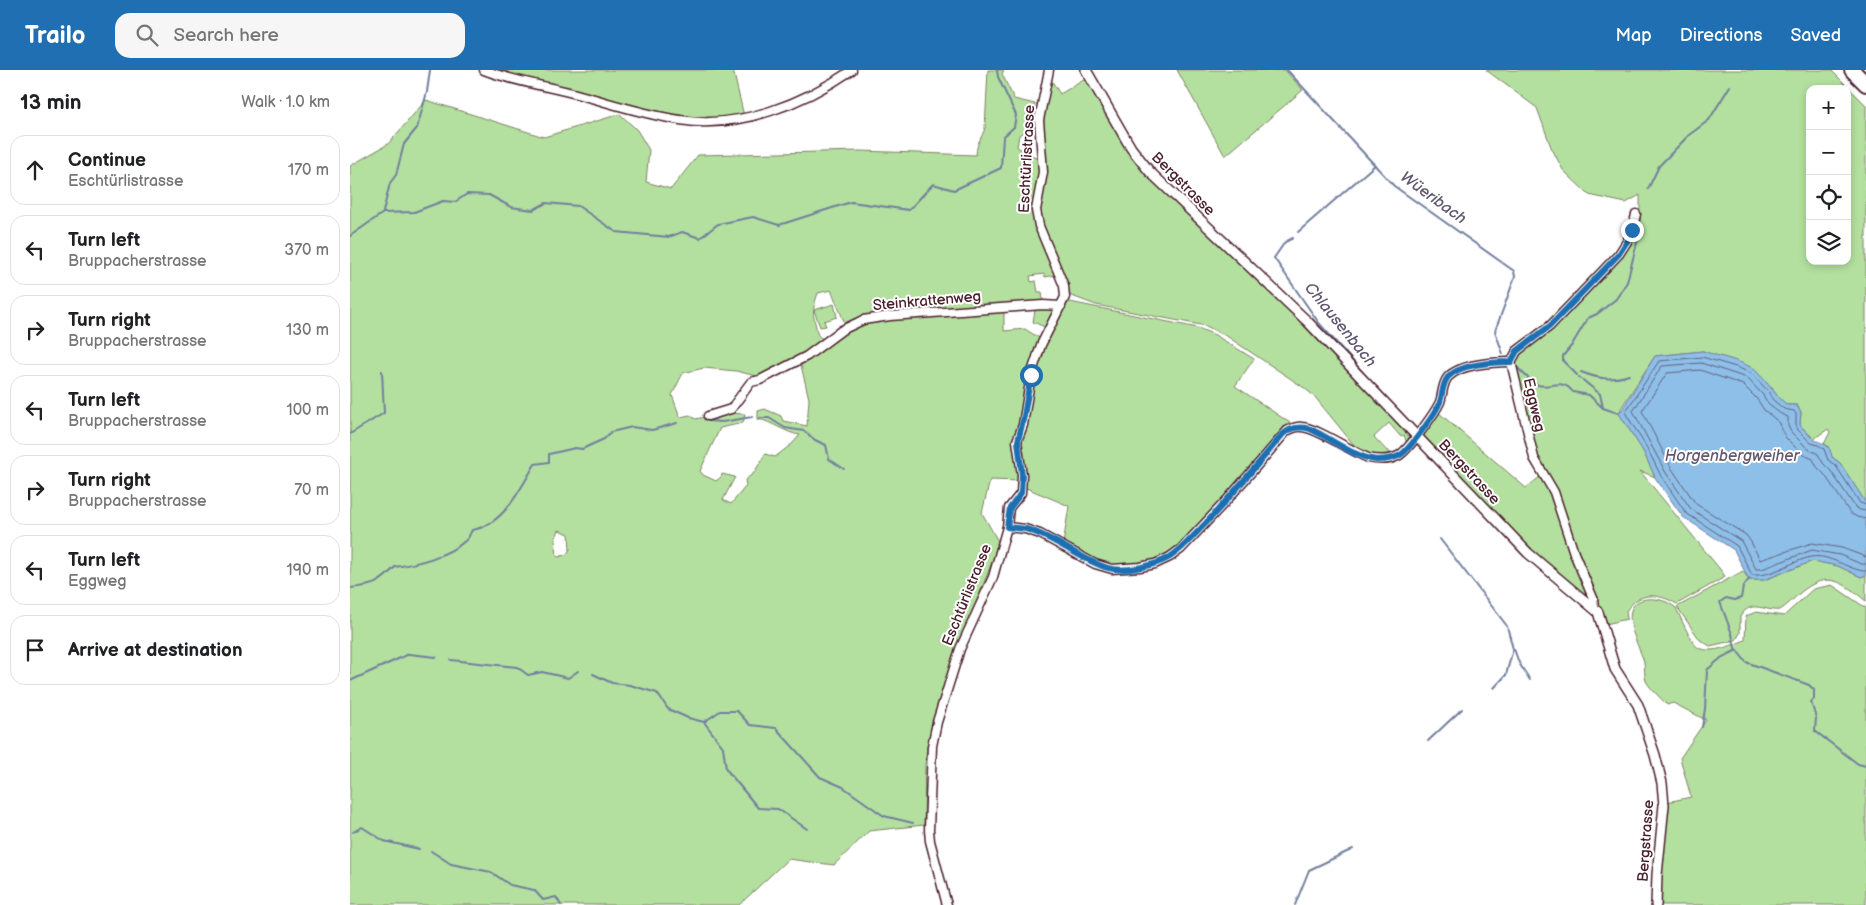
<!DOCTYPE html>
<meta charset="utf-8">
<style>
:root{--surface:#fff;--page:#f6f6f6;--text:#202124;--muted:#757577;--line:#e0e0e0;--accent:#1f6fb2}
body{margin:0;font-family:"Balsamiq Sans",sans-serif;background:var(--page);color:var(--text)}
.controls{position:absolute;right:15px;top:15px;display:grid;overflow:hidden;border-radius:10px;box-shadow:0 2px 8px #0003}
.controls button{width:45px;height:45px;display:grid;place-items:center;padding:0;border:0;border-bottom:1px solid var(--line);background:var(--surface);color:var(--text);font:25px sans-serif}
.stop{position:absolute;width:15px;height:15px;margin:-11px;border:4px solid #1f6fb2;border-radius:50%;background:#fff}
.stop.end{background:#1f6fb2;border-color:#fff;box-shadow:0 1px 5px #0008}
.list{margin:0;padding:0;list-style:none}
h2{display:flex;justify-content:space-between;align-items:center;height:65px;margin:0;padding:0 20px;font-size:21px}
h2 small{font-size:16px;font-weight:400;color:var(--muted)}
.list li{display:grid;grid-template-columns:32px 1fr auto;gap:15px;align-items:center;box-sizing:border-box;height:70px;margin:0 10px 10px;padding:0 10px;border:1px solid var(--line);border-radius:15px}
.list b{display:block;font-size:19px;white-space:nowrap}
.list p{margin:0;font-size:16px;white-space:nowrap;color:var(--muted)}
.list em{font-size:16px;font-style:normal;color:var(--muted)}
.icon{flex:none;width:28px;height:28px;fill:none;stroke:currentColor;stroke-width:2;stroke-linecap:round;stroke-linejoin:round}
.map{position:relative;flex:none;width:1516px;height:835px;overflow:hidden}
header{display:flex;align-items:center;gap:30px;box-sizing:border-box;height:70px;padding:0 25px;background:var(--accent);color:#fff}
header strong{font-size:24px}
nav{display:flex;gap:28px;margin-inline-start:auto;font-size:18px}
.search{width:350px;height:45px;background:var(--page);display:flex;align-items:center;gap:12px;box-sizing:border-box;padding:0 18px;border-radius:15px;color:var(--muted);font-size:19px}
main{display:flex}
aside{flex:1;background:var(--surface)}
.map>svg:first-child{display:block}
</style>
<header>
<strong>Trailo</strong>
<div class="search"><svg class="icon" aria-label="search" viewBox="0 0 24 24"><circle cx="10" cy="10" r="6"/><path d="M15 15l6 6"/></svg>Search here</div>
<nav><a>Map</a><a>Directions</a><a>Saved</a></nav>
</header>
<main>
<aside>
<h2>13 min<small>Walk · 1.0 km</small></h2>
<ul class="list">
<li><svg class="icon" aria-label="ahead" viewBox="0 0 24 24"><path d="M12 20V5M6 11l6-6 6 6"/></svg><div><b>Continue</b><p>Eschtürlistrasse</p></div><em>170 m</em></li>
<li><svg class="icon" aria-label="left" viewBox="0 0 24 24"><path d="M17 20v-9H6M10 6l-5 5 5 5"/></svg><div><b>Turn left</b><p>Bruppacherstrasse</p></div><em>370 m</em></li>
<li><svg class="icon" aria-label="right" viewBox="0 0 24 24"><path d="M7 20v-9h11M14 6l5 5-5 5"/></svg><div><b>Turn right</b><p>Bruppacherstrasse</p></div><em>130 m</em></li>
<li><svg class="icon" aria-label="left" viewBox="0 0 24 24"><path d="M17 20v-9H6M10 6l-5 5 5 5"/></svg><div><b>Turn left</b><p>Bruppacherstrasse</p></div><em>100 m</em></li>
<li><svg class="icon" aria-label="right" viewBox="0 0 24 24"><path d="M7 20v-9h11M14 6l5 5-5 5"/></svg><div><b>Turn right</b><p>Bruppacherstrasse</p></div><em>70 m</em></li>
<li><svg class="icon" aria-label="left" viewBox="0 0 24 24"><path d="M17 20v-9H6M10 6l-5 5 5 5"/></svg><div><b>Turn left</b><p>Eggweg</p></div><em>190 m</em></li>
<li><svg class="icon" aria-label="arrive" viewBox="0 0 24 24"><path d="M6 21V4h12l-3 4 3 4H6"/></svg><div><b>Arrive at destination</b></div></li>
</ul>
</aside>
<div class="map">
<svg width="1516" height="835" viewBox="0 0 1516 835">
<rect width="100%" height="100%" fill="#fff"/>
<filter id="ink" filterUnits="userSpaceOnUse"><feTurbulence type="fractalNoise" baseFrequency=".02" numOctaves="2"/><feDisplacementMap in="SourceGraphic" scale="10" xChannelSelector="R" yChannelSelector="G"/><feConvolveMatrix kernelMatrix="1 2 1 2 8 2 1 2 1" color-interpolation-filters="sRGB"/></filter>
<g filter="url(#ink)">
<!-- green -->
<g fill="#b3e09f" stroke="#7e8065" fill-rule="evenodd">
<path d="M139,0H383L394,46L370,50L326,48Z"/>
<path d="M638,0H654L652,4L664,29L685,34L684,40L688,41L687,54L669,65L667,77L687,88L689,92V113L685,128L706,205L695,207L694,204L680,206L681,212L686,211L688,222H692L693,232L654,237V261L675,259L691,269L668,361L670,411L640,410L632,443L649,473C625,541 591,607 577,678C573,701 575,731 574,755L519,761L484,795L438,789L389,835H0V96L38,74L76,30L194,67L270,44L287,60L299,80L296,112L321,119L348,85L510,81L626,85C627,71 631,70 635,58ZM481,220L496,256L475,269L471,268C467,265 467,262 466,257C462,241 463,238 468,223ZM449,287L459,329L457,356L433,351L431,346L415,339L408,341V349C423,352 435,363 450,365L442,374L425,387L415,384L404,403L395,410L396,416L381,434L373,430L385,407L372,404L371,407L366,411L353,405L350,401L370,358L393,353L395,344L376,343L345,349L340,345L330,347L322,325L333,303L354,298L386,301L411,307ZM209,460L219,464L220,479L217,484L209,487L207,486L205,470Z"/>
<path d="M827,0H935L953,20L875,86Z"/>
<path d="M1136,0H1481L1516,35V433L1490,393L1482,387L1478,376L1474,374L1480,362L1478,359L1464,369L1450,355L1451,342L1447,335H1437L1427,326L1422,318L1353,281L1305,286L1271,338L1270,345L1293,381L1305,407L1290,401L1373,503L1375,507L1327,534C1308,523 1289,521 1276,541L1277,549L1256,554L1231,492L1207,421L1187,387L1164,291L1173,279L1204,257L1278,178L1287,158H1290V125L1276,133L1239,125L1213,100L1201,77L1187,38ZM1460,19H1497V191H1460Z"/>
<path d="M700,8L710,24L737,8L785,89L943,242L1060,364L1057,374L1054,365L1050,366L1039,353L1024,367L1037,381L1038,380L1042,386L1027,387L1008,380L964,326L953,317L878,267L856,256L746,235L719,225L718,217L692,157L689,144L690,59Z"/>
<path d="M720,232L848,258L865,265L904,289L885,316L943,355L839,468L818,486L794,494L758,497L713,474L719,436L674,417L670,373L684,304L695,271L714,235Z"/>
<path d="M484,234L487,247L474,251L476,256L470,257L464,240Z"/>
<path d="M695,237L705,240L698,257H695L683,252L685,240Z"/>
<path d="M1088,342L1176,418L1191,406L1202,424L1240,526L1238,528L1184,485L1071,367Z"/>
<path d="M1463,491L1488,496L1511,507L1516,505V531C1492,512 1479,500 1451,522C1444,528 1438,535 1430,540C1415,542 1401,528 1390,547V563L1386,570L1360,576L1350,570L1327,537L1393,501L1399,510H1414Z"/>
<path d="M1482,515L1516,538V835H1312L1310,826L1317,732L1341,727L1330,688L1356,650L1323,633L1317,635C1311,628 1301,620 1296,611C1294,606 1295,598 1294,592C1289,575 1264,533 1297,529C1307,528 1318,531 1326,538C1330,546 1340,570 1346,576C1357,586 1383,575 1395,570L1396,546L1406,542L1434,546L1463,519Z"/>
</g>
<!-- water -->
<path fill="#8dbfe9" stroke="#727f9d" d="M1353,281C1367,286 1394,291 1405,300C1417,311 1425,325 1437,335H1446L1451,342L1450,355C1454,359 1458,364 1462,368C1470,374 1480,372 1482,387L1490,393L1516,433V505L1511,507L1488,496L1463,491L1414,510H1399L1384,480L1333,447L1306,409L1293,381L1268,342L1271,341L1305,286Z"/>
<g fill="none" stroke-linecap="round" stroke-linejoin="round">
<!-- shore -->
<g stroke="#655f77" stroke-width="1">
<path d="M1516,435L1510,433L1486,396L1478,390L1474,379L1468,375L1461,373L1446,358V344L1444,341L1434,339L1423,330L1418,321L1401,303L1386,297L1352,287L1309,291L1276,341V344L1297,378L1311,406L1336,443L1387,476L1402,505C1423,507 1441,491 1461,487C1479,483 1502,502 1516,501"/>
<path d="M1516,441L1510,440L1505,437L1481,401L1473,393L1468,384L1457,378L1441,362L1438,356V347L1431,344L1419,335L1413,325L1397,308L1351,293L1312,296L1283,341L1316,403L1341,439L1391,471L1406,499H1412L1462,480L1490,485L1511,494H1516"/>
<path d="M1516,449L1507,447L1500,443L1475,405L1467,397L1463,389L1452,384L1436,368L1432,361L1430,353L1414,340L1407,329L1393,315L1350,300L1317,303L1292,341L1322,399L1346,434L1396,465L1401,472L1410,490L1462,473L1492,478L1516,487"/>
</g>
<!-- stream -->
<g stroke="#727f9d" stroke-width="2">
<path d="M937,0L1044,116L1164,201L1165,207L1145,261L1153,284"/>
<path d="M1298,119L1309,96L1339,65L1359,50L1380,16"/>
<path d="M33,142L40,113L46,105L54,74L67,58L77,22L80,0"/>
<path d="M948,162L1025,95"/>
<path d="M0,166L33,143L64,142L93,131L105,132L117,124L139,125L161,137L183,140L196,133L228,136L266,162L319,167L332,162L350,168L368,154L403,147L429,155L501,132L559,140L583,114L604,120L651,98L653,67L664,57L666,45L648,7L647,0"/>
<path d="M943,168L935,172L924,188L969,253L1024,315"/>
<path d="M1223,273L1238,248L1247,244L1266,229L1277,212L1289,165"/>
<path d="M1222,275L1213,286V291L1227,305"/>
<path d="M1166,296C1172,302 1180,312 1188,315C1201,319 1211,307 1223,322L1239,325L1253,338"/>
<path d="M1231,302C1249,309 1261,311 1279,305"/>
<path d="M1229,307L1250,324L1253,338L1268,343"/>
<path d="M410,348H419L435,358L454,361L465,370L476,375L479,389L494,399"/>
<path d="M358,351L372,352L402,347"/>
<path d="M0,364L34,343L32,301"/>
<path d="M1090,469L1157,556L1163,579L1156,605L1144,618"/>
<path d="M1399,509L1393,517L1391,528L1385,530L1376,528L1370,532L1382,564L1385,578L1396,592L1459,615L1464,620V629L1461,632L1466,648L1465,661L1508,694L1516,696"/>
<path d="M0,518C23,516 29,514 45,497C66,494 99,486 116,470C119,468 120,463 122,460C154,455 170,419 185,394L199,392V384L225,378L232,379L254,369L261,362L282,357L302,360L327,353"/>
<path d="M1164,579L1169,593L1180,610"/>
<path d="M101,590L167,597L178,605L192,602L218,608L228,601"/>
<path d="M243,604L262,613L280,615L307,623L318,639L338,648L354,652L370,641H387L400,655L426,658L470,707L493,717L534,746L563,753"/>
<path d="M0,611L59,584L86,587"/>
<path d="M354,652L373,677L376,699L408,738L428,739L457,759"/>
<path d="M1352,657L1355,639L1357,600L1371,588L1387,580"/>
<path d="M1078,671L1112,639"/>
<path d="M3,762L12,757L34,771L69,779"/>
<path d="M81,781L101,794L141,802L160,815L184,820L193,830L206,827L211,835"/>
<path d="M945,835L959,800L1003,779"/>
</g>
<defs>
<g id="minor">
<path d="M134,0C165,12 198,16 230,25C263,34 296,45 330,50C389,60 454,33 502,0"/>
<path d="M358,346L381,339L401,312L410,310L457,286L492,260L513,250L540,246L693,235L711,236"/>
<path d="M657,457L675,459L690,464L745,494L762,499L790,497L805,494L820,487L831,479L877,430L937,361C941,359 946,356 952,357C967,358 1001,381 1018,388C1027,390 1038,391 1048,386C1057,382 1085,343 1090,332C1093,324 1092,314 1098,307C1110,294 1144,292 1161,292"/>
<path d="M1244,538L1243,528L1224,483L1204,422L1184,388L1161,292L1167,281L1200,256L1269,184L1278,170L1284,153L1286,144"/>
<path d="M597,835L580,771L579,760L582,676L587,652L610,579L643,507L657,457L659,438L671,423L672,405L667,371L673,355L681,305L691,275L715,227L714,216L689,156L686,140L693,102L689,50L699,0"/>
</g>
<path id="tertiary" d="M736,0L781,78L800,102L958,252L1178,483L1248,542L1265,599L1288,635L1305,685L1312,713L1314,735L1307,805L1306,835"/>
<path id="motorway" d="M1502,0L1516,14"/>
</defs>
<!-- minor casing -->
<use href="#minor" stroke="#4a1f2b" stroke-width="11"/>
<!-- tertiary casing -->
<use href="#tertiary" stroke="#4a1f2b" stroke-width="12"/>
<!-- motorway casing -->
<use href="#motorway" stroke="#4a1f2b" stroke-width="18"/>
<!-- minor -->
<use href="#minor" stroke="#fff" stroke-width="8"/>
<!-- tertiary -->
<use href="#tertiary" stroke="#fff" stroke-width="9"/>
<!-- motorway -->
<use href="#motorway" stroke="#fff" stroke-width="14"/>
</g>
</g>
<g fill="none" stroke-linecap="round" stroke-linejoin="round" filter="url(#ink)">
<!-- route -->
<path stroke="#1f6fb2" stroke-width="6" d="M681,305L674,346L668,371L672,405L671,423L660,438L657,457C663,458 670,458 676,459C705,467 729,489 758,498C774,503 807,495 820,487C834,478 845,464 856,453C883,424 908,394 933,364C942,357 950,356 960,359C981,368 1003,387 1026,390C1034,390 1045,389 1052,384C1061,377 1086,343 1090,332C1093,323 1092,314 1098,307C1110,294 1144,292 1161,292L1167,281L1200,256L1269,184L1278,170L1282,160"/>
</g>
<g text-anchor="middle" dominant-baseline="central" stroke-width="4" stroke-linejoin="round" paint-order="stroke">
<!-- street labels -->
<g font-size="15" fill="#4a1f2b" stroke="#fff">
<text transform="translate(677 89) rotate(-87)">Eschtürlistrasse</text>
<text transform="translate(833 114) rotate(45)">Bergstrasse</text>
<text transform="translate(577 231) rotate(-5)">Steinkrattenweg</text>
<text transform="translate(1184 335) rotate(77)">Eggweg</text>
<text transform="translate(1119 402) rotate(47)">Bergstrasse</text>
<text transform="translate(617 525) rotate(-68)">Eschtürlistrasse</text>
<text transform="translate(1296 771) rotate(-86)">Bergstrasse</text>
</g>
<!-- water labels -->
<g font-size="16" font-style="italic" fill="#61576e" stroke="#fff">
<text transform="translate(1083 128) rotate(36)">Wüeribach</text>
<text transform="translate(990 255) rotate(51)">Chlausenbach</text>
<text x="1382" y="386">Horgenbergweiher</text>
</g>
</g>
</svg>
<div class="controls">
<button>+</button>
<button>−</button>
<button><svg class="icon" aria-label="locate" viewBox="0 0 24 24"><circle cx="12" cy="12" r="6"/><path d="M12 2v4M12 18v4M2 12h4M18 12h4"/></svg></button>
<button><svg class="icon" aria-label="layers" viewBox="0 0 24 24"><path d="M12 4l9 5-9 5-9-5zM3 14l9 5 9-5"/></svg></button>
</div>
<div class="stop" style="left:681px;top:305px"></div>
<div class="stop end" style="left:1282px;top:160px"></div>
</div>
</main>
